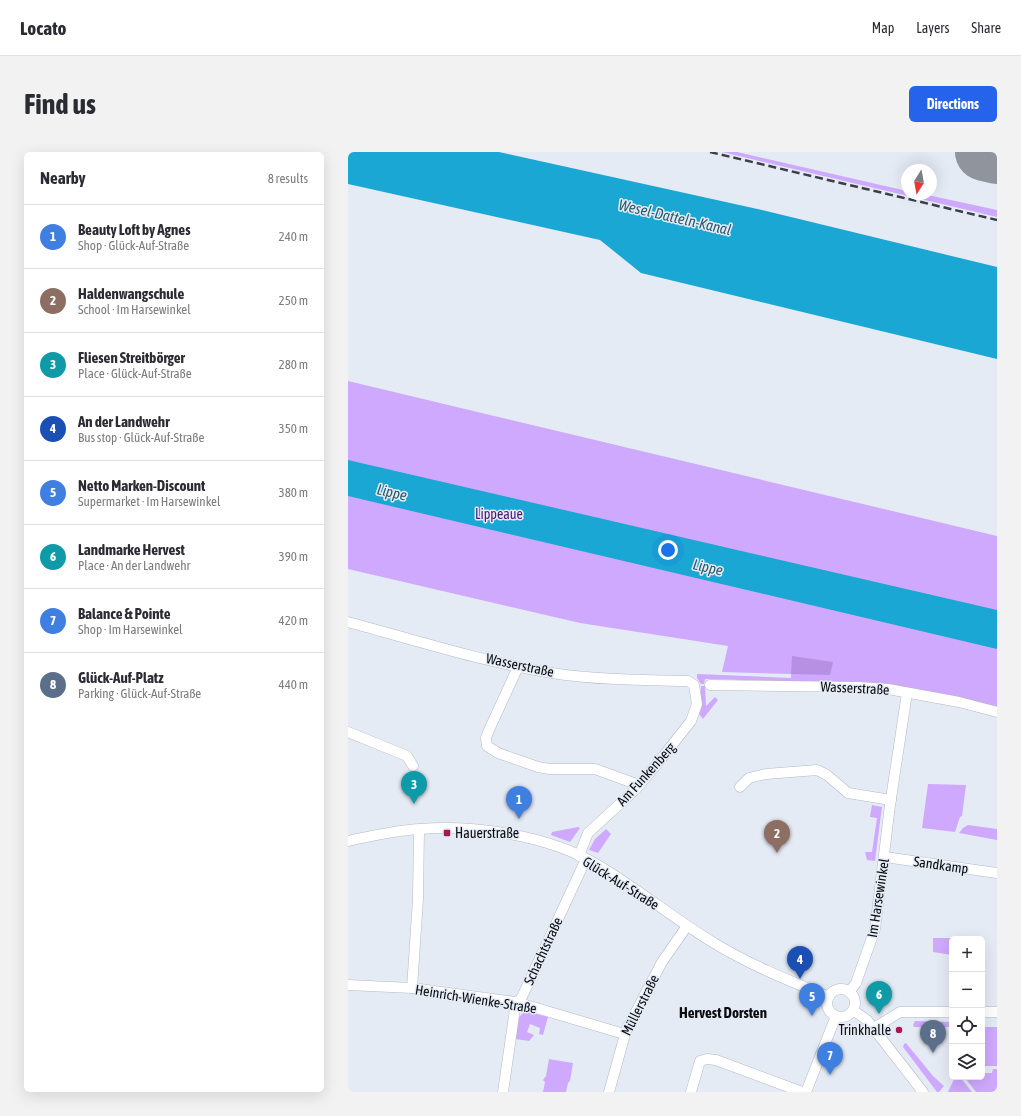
<!DOCTYPE html>
<meta charset="utf-8">
<style>
:root{--surface:#fff;--page:#f2f2f3;--text:#2b2b33;--muted:#7c7c81;--line:#e1e1e2;--accent:#2563eb}
body{margin:0;font-family:"Asap Condensed",sans-serif;background:var(--page);color:var(--text)}
.controls{position:absolute;right:12px;bottom:12px;display:grid;overflow:hidden;border-radius:6px;box-shadow:0 4px 16px #0002}
.controls button{width:36px;height:36px;display:grid;place-items:center;padding:0;border:0;border-bottom:1px solid var(--line);background:var(--surface);color:var(--text);font:20px sans-serif}
.compass{position:absolute;left:553px;top:12px;width:36px;height:36px;border-radius:50%;background:var(--surface);box-shadow:0 4px 16px #0002;rotate:191deg}
.you{position:absolute;left:320px;top:398px;width:14px;height:14px;margin:-10px;border:3px solid #fff;border-radius:50%;background:#1a73e8;box-shadow:0 0 0 6px #1a73e833}
.badge{display:grid;place-items:center;width:26px;height:26px;border-radius:50%;background:var(--accent);color:#fff;font-size:13px;font-weight:700}
.pin{position:absolute;translate:-50% -33px;filter:drop-shadow(0 1px 2px #0008)}
.pin::after{content:'';position:absolute;top:21px;width:14px;height:12px;background:inherit;clip-path:polygon(0 0,100% 0,50% 100%)}
.list{margin:0;padding:0;list-style:none}
h2{display:flex;justify-content:space-between;align-items:center;height:52px;margin:0;padding:0 16px;font-size:17px}
h2 small{font-size:13px;font-weight:400;color:var(--muted)}
.list li{display:grid;grid-template-columns:26px 1fr auto;gap:12px;align-items:center;box-sizing:border-box;height:64px;padding:0 16px;border-top:1px solid var(--line)}
.list b{display:block;font-size:15px;white-space:nowrap}
.list p{margin:0;font-size:13px;white-space:nowrap;color:var(--muted)}
.list em{font-size:13px;font-style:normal;color:var(--muted)}
.icon{flex:none;width:22px;height:22px;fill:none;stroke:currentColor;stroke-width:2;stroke-linecap:round;stroke-linejoin:round}
.map{position:relative;flex:none;width:649px;height:940px;overflow:hidden;border-radius:6px}
header{display:flex;align-items:center;gap:24px;box-sizing:border-box;height:56px;padding:0 20px;background:var(--surface);border-bottom:1px solid var(--line)}
header strong{font-size:19px}
nav{display:flex;gap:22px;margin-inline-start:auto;font-size:14px}
.intro{display:flex;align-items:center;justify-content:space-between;box-sizing:border-box;height:96px;padding:0 24px}
h1{margin:0;font-size:28px}
.button{padding:10px 18px;border-radius:6px;background:var(--accent);color:#fff;font-size:14px;font-weight:700}
main{display:flex;gap:24px;padding:0 24px}
aside{flex:1;background:var(--surface);border-radius:6px;box-shadow:0 4px 16px #0002}
.map>svg:first-child{display:block}
</style>
<header>
<strong>Locato</strong>
<nav><a>Map</a><a>Layers</a><a>Share</a></nav>
</header>
<div class="intro"><h1>Find us</h1><a class="button">Directions</a></div>
<main>
<aside>
<h2>Nearby<small>8 results</small></h2>
<ul class="list">
<li><span class="badge" style="background:#3f7fe0">1</span><div><b>Beauty Loft by Agnes</b><p>Shop · Glück-Auf-Straße</p></div><em>240 m</em></li>
<li><span class="badge" style="background:#8d6e63">2</span><div><b>Haldenwangschule</b><p>School · Im Harsewinkel</p></div><em>250 m</em></li>
<li><span class="badge" style="background:#0f9aa8">3</span><div><b>Fliesen Streitbörger</b><p>Place · Glück-Auf-Straße</p></div><em>280 m</em></li>
<li><span class="badge" style="background:#1a4fb4">4</span><div><b>An der Landwehr</b><p>Bus stop · Glück-Auf-Straße</p></div><em>350 m</em></li>
<li><span class="badge" style="background:#3f7fe0">5</span><div><b>Netto Marken-Discount</b><p>Supermarket · Im Harsewinkel</p></div><em>380 m</em></li>
<li><span class="badge" style="background:#0f9aa8">6</span><div><b>Landmarke Hervest</b><p>Place · An der Landwehr</p></div><em>390 m</em></li>
<li><span class="badge" style="background:#3f7fe0">7</span><div><b>Balance &amp; Pointe</b><p>Shop · Im Harsewinkel</p></div><em>420 m</em></li>
<li><span class="badge" style="background:#5c6f8a">8</span><div><b>Glück-Auf-Platz</b><p>Parking · Glück-Auf-Straße</p></div><em>440 m</em></li>
</ul>
</aside>
<div class="map">
<svg width="649" height="940" viewBox="0 0 649 940">
<rect width="100%" height="100%" fill="#e5ebf5"/>
<!-- green -->
<g fill="#cfa9fd">
<path d="M374,0H389L559,39V42H575L649,58V65Z"/>
<path d="M0,229L649,384V555L591,541L549,534L511,531L357,527L356,532H353L349,526V522L443,526V522L374,520L380,494L232,471L0,417Z"/>
<path d="M353,534H357L358,554L367,545L370,548L355,567L351,562Z"/>
<path d="M580,632L618,633L614,664L612,665L607,680L574,676Z"/>
<path d="M524,653L534,655L527,709L519,708L517,700H524L529,666L522,665Z"/>
<path d="M620,673L649,677V688L611,681L615,676Z"/>
<path d="M230,675L232,676L222,690L203,683L204,680Z"/>
<path d="M258,677L263,682L250,701L241,698L247,687Z"/>
<path d="M585,786H616L604,787V803L585,800Z"/>
<path d="M177,859L200,865L195,883L191,882L192,876L182,872L179,880L186,883L181,889L167,887L171,865Z"/>
<path d="M567,869L604,870V875H566L565,873Z"/>
<rect x="634" y="875" width="15" height="39"/>
<path d="M558,891L585,924L596,934L591,940H589L555,895L556,892Z"/>
<path d="M201,907L225,911L222,929L220,931L218,940H195L197,930L195,928L198,924Z"/>
<path d="M645,917H649V937L646,940H628L617,926L634,925V921H644Z"/>
<path d="M607,925H612L624,940H600Z"/>
</g>
<!-- forest -->
<path fill="#b790e4" d="M444,504L485,510L482,523L443,522Z"/>
<!-- water -->
<g fill="#1aa7d3">
<path d="M0,0H151L414,58L649,115V207L293,121L252,88L0,32Z"/>
<path d="M0,308L649,458V497L0,344Z"/>
</g>
<g fill="none" stroke-linecap="round" stroke-linejoin="round">
<!-- runway -->
<path stroke="#90959d" stroke-width="58" d="M636,0L649,3"/>
<defs>
<g id="minor">
<path d="M0,470C67,488 135,510 204,521C249,528 294,528 340,529L346,533L349,552L343,569L313,607L288,637L240,681L231,704"/>
<path d="M170,515L141,578L138,586L139,594L150,601L190,615L202,617H247L291,633"/>
<path d="M362,533L511,535L540,537L611,550L649,560"/>
<path d="M0,580L59,604L65,614"/>
<path d="M392,635L401,626L418,622L469,618L479,623L500,641L543,648"/>
<path d="M0,689C24,684 48,678 72,677C127,673 199,683 248,712C289,736 325,766 366,791C402,813 442,829 481,845"/>
<path d="M537,705L649,721"/>
<path d="M0,833L64,836L168,850L276,882"/>
<path d="M64,836L70,747L71,677"/>
<circle cx="493" cy="851" r="14"/>
<path d="M501,840L508,831L527,777L542,653L559,541"/>
<path d="M506,859L519,868L575,940"/>
<path d="M634,860H649"/>
<path d="M526,876L552,860H604"/>
<path d="M155,940L168,850L173,847L238,707"/>
<path d="M261,940L278,879L314,810L339,774"/>
<path d="M343,940L352,909L359,907L368,908L454,940"/>
<path d="M458,940L488,864"/>
</g>
</defs>
<!-- minor casing -->
<use href="#minor" stroke="#b4b9c3" stroke-width="11"/>
<!-- minor -->
<use href="#minor" stroke="#fff" stroke-width="10"/>
<!-- rail -->
<path stroke="#3c3f45" stroke-width="2.5" stroke-dasharray="8 4" stroke-linecap="butt" d="M362,0L649,68"/>
</g>
<!-- markers -->
<g fill="#a81753" stroke="#e5ebf5" stroke-width="1.5">
<rect x="95" y="677" width="8" height="8" rx="2"/>
<circle cx="551" cy="878" r="4"/>
</g>
<g text-anchor="middle" dominant-baseline="central" stroke-width="3" stroke-linejoin="round" paint-order="stroke">
<!-- park labels -->
<g font-size="14" fill="#4d1679" stroke="#e5ebf5">
<text x="151" y="362">Lippeaue</text>
</g>
<!-- street labels -->
<g font-size="14" fill="#0a0c10" stroke="#e5ebf5">
<text transform="translate(172 513) rotate(12)">Wasserstraße</text>
<text transform="translate(507 536) rotate(3)">Wasserstraße</text>
<text transform="translate(298 622) rotate(-48)">Am Funkenberg</text>
<text transform="translate(593 713) rotate(8)">Sandkamp</text>
<text transform="translate(273 731) rotate(32)">Glück-Auf-Straße</text>
<text transform="translate(530 746) rotate(-81)">Im Harsewinkel</text>
<text transform="translate(195 799) rotate(-65)">Schachtstraße</text>
<text transform="translate(128 847) rotate(9)">Heinrich-Wienke-Straße</text>
<text transform="translate(292 853) rotate(-63)">Müllerstraße</text>
</g>
<!-- poi labels -->
<g font-size="14" fill="#0a0c10" stroke="#e5ebf5" text-anchor="start">
<text x="107" y="681">Hauerstraße</text>
<text x="543" y="878" text-anchor="end">Trinkhalle</text>
</g>
<!-- water labels -->
<g font-size="15" font-style="italic" fill="#285a6d" stroke="#e5ebf5">
<text transform="translate(327 65) rotate(13)">Wesel-Datteln-Kanal</text>
<text transform="translate(44 340) rotate(13)">Lippe</text>
<text transform="translate(360 415) rotate(13)">Lippe</text>
</g>
<!-- neighbourhood labels -->
<g font-size="15" font-weight="bold" fill="#0a0c10" stroke="#e5ebf5">
<text x="375" y="860">Hervest Dorsten</text>
</g>
</g>
</svg>
<div class="controls">
<button>+</button>
<button>−</button>
<button><svg class="icon" aria-label="locate" viewBox="0 0 24 24"><circle cx="12" cy="12" r="6"/><path d="M12 2v4M12 18v4M2 12h4M18 12h4"/></svg></button>
<button><svg class="icon" aria-label="layers" viewBox="0 0 24 24"><path d="M12 4l9 5-9 5-9-5zM3 14l9 5 9-5"/></svg></button>
</div>
<svg class="compass" viewBox="-18 -18 36 36"><path d="M0-13l5 13h-10z" fill="#e53935"/><path d="M0 13l5-13h-10z" fill="#7c7c81"/></svg>
<div class="you"></div>
<div class="pin badge" style="left:171px;top:667px;background:#3f7fe0">1</div>
<div class="pin badge" style="left:429px;top:701px;background:#8d6e63">2</div>
<div class="pin badge" style="left:66px;top:652px;background:#0f9aa8">3</div>
<div class="pin badge" style="left:452px;top:827px;background:#1a4fb4">4</div>
<div class="pin badge" style="left:464px;top:864px;background:#3f7fe0">5</div>
<div class="pin badge" style="left:531px;top:862px;background:#0f9aa8">6</div>
<div class="pin badge" style="left:482px;top:923px;background:#3f7fe0">7</div>
<div class="pin badge" style="left:585px;top:901px;background:#5c6f8a">8</div>
</div>
</main>
